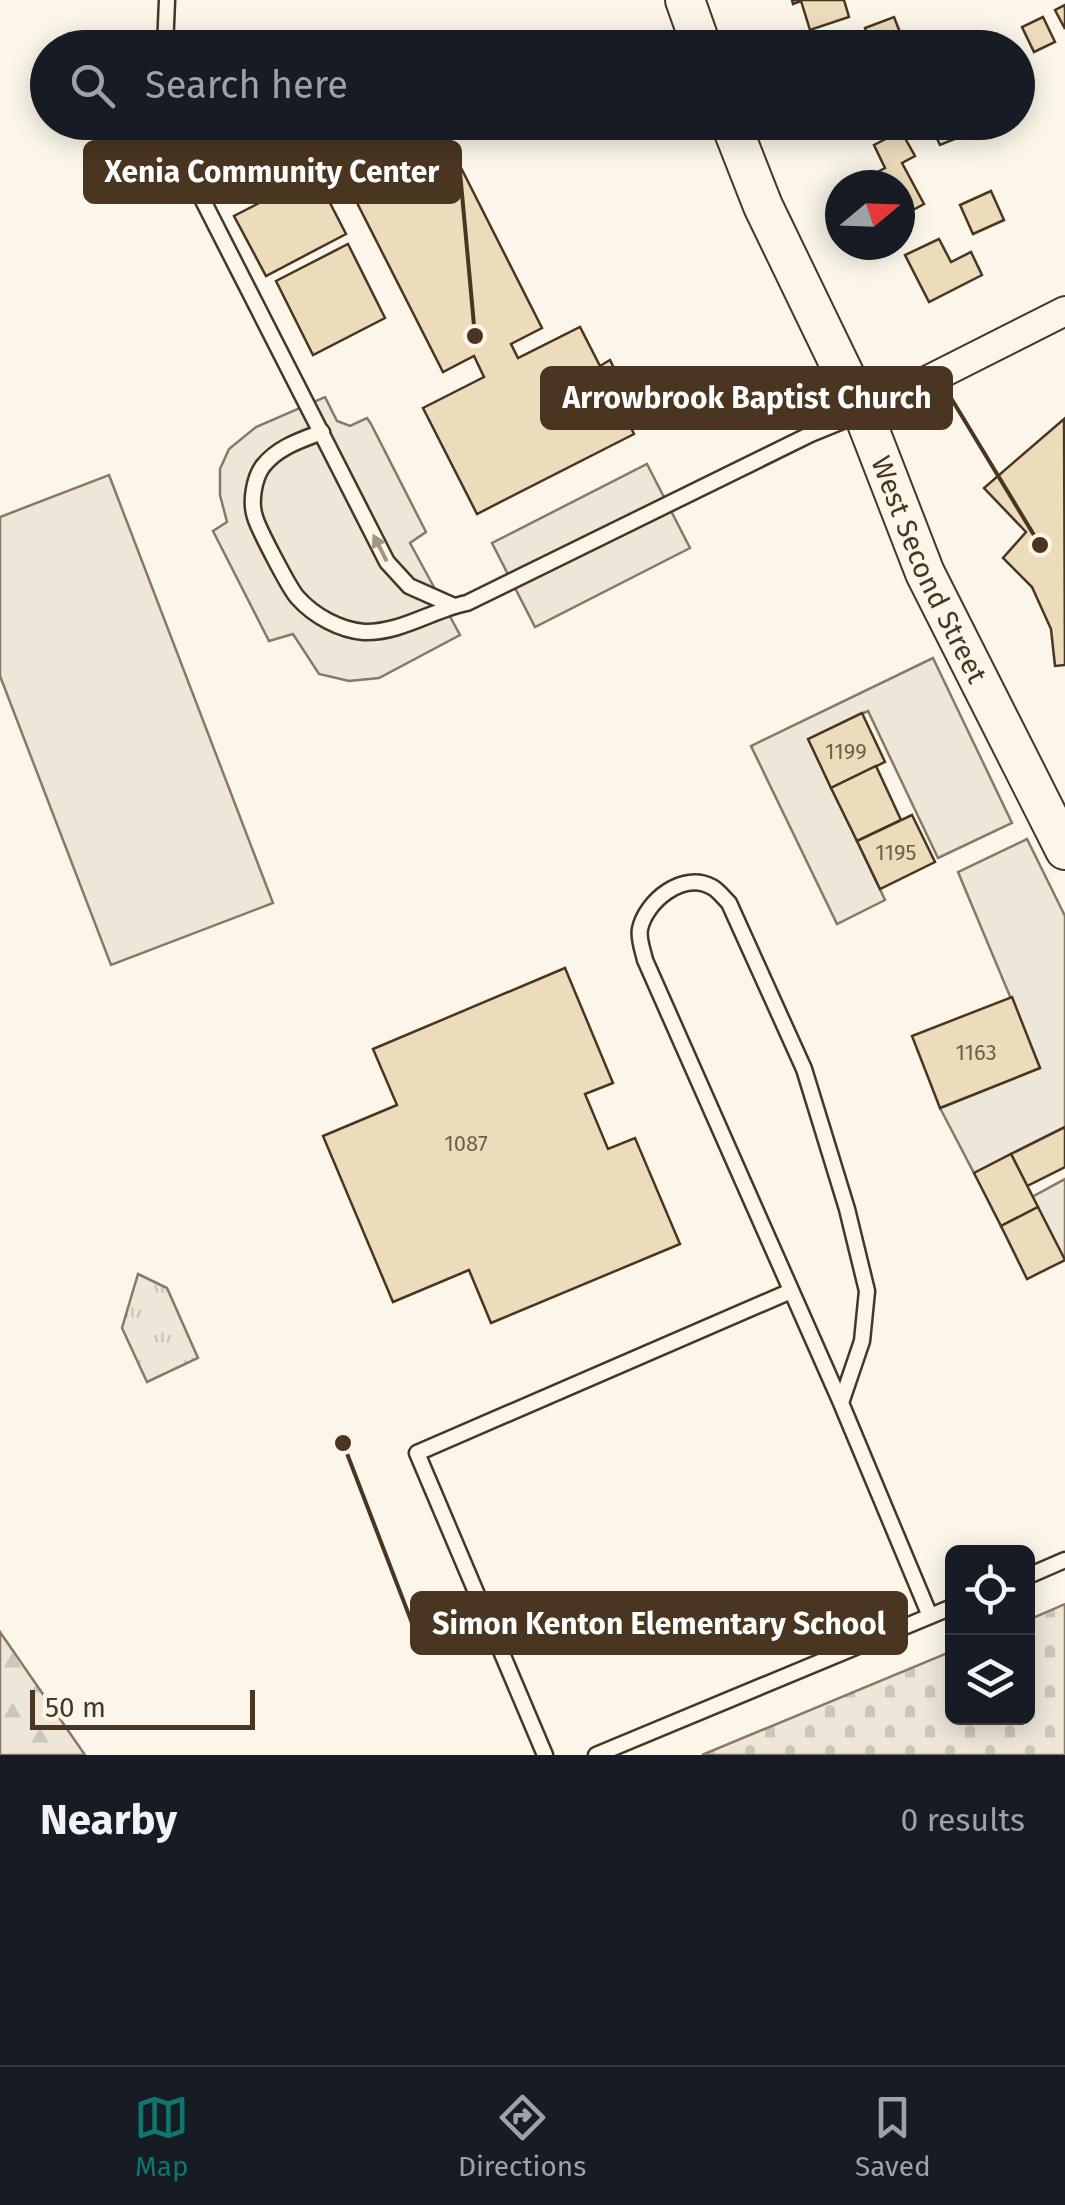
<!DOCTYPE html>
<style>
:root{--surface:#171b24;--page:#242831;--text:#f1f3f6;--muted:#9ea1a6;--line:#363941;--accent:#0f766e}
body{margin:0;font-family:"Fira Sans",sans-serif;background:var(--page);color:var(--text)}
.controls{position:absolute;right:30px;bottom:30px;display:grid;overflow:hidden;border-radius:15px;box-shadow:0 5px 25px #0003}
.controls button{width:90px;height:90px;display:grid;place-items:center;padding:0;border:0;border-bottom:2px solid var(--line);background:var(--surface);color:var(--text);font:50px sans-serif}
.compass{position:absolute;left:825px;top:170px;width:90px;height:90px;border-radius:50%;background:var(--surface);box-shadow:0 5px 25px #0003;rotate:71deg}
.scale{position:absolute;left:30px;bottom:25px;width:225px;box-sizing:border-box;padding-left:10px;border:5px solid #4a3520;border-top:0;font-size:28px;line-height:35px;white-space:nowrap;color:#4a3520;-webkit-text-stroke:8px #fbf6e9;paint-order:stroke}
.list{margin:0;padding:0;list-style:none}
h2{display:flex;justify-content:space-between;align-items:center;height:130px;margin:0;padding:0 40px;font-size:42px}
h2 small{font-size:32px;font-weight:400;color:var(--muted)}
.icon{flex:none;width:55px;height:55px;fill:none;stroke:currentColor;stroke-width:2;stroke-linecap:round;stroke-linejoin:round}
.map{position:relative;flex:none;width:1065px;height:1755px;overflow:hidden}
.search{position:absolute;background:var(--surface);box-shadow:0 5px 25px #0003;left:30px;right:30px;top:30px;height:110px;display:flex;align-items:center;gap:25px;box-sizing:border-box;padding:0 35px;border-radius:55px;color:var(--muted);font-size:38px}
.sheet{height:310px;background:var(--surface)}
nav{display:flex;justify-content:space-around;align-items:center;box-sizing:border-box;height:140px;border-top:2px solid var(--line);background:var(--surface);font-size:28px;color:var(--muted)}
nav a{display:grid;justify-items:center;gap:5px}
nav .on{color:var(--accent)}
.map>svg:first-child{display:block}
</style>
<div class="map">
<svg width="1065" height="1755" viewBox="0 0 1065 1755">
<defs>
<pattern id="forest-firs" width="22" height="20" patternUnits="userSpaceOnUse" patternTransform="scale(2.5)"><rect width="22" height="20" fill="#ede6d9"/><path d="M5 1l3.5 6h-7zM16 11l3.5 6h-7z" fill="#cdc6ba"/></pattern>
<pattern id="cemetery-stones" width="16" height="16" patternUnits="userSpaceOnUse" patternTransform="scale(2.5)"><rect width="16" height="16" fill="#ede6d9"/><path d="M2 7V4a2 2 0 0 1 4 0v3zM10 15v-3a2 2 0 0 1 4 0v3z" fill="#cdc6ba"/></pattern>
<pattern id="park-tufts" width="24" height="20" patternUnits="userSpaceOnUse" patternTransform="scale(2.5)"><rect width="24" height="20" fill="#ede6d9"/><path d="M3 7l-1-3M5 7V3M7 7l1-3M15 17l-1-3M17 17v-4M19 17l1-3" fill="none" stroke="#cdc6ba"/></pattern>
</defs>
<rect width="100%" height="100%" fill="#fbf6e9"/>
<!-- forest -->
<path fill="url(#forest-firs)" stroke="#887966" stroke-width="2.5" d="M0,1632L85,1755H0Z"/>
<!-- cemetery -->
<path fill="url(#cemetery-stones)" stroke="#887966" stroke-width="2.5" d="M1065,1604V1755H702L952,1651V1718H1028V1620Z"/>
<!-- park -->
<path fill="url(#park-tufts)" stroke="#887966" stroke-width="2.5" d="M138,1274L167,1288L198,1358L147,1382L122,1328Z"/>
<!-- pitch -->
<path fill="#ede6d9" stroke="#887966" stroke-width="2.5" d="M109,475L273,903L111,965L0,676V517Z"/>
<!-- parking -->
<g fill="#ede7d9" stroke="#887966" stroke-width="2.5">
<path d="M325,397L337,421L350,426L367,418L371,424L426,532L410,543L460,635L379,678L349,681L319,674L293,634L269,641L213,531L227,522L220,495V469L229,449L256,427Z"/>
<path d="M647,464L690,548L535,627L492,543Z"/>
<path d="M933,658L1012,823L938,858L868,711L809,739L885,900L837,924L751,746Z"/>
<path d="M1027,839L1065,916V1127L974,1173L940,1108L1040,1068L958,872Z"/>
<path d="M1065,1179V1261L1032,1197Z"/>
</g>
<!-- building -->
<g fill="#ecdcbc" stroke="#4a3520" stroke-width="2.5">
<path d="M792,0H844L849,17L810,30L801,1L793,4Z"/>
<path d="M1065,5V29L1055,10Z"/>
<path d="M894,17L903,40L883,48H872L865,28Z"/>
<path d="M1043,17L1055,42L1034,52L1022,27Z"/>
<path d="M945,122H950L957,138L940,145L932,128Z"/>
<path d="M901,131L915,156L902,163L924,204L900,217V185H870L866,178L885,168L874,145Z"/>
<path d="M448,142L542,328L511,344L518,358L580,327L600,366L610,360L624,389L614,394L634,434L477,514L423,408L484,377L474,356L443,372L351,191Z"/>
<path d="M315,174L346,234L266,276L234,216Z"/>
<path d="M991,191L1004,220L973,234L960,205Z"/>
<path d="M939,239L951,262L971,252L982,275L929,302L905,255Z"/>
<path d="M348,244L385,318L313,355L276,281Z"/>
<path d="M1064,419L1065,665L1055,666L1051,629L1032,587L1003,558L1026,532L984,488Z"/>
<path d="M862,713L885,762L831,788L808,739Z"/>
<path d="M876,766L901,820L857,841L831,788Z"/>
<path d="M912,815L935,862L880,889L857,841Z"/>
<path d="M565,968L613,1083L585,1094L608,1149L635,1138L680,1244L491,1323L469,1270L393,1302L323,1136L397,1105L373,1049Z"/>
<path d="M1012,997L1040,1068L940,1108L912,1036Z"/>
<path d="M1065,1127V1167L1027,1186L1011,1154Z"/>
<path d="M1011,1154L1038,1207L1001,1226L974,1173Z"/>
<path d="M1038,1207L1065,1260L1027,1279L1001,1226Z"/>
</g>
<g fill="none" stroke-linecap="round" stroke-linejoin="round">
<defs>
<g id="service">
<path d="M165,48L167,0"/>
<path d="M173,122L191,177L387,562L409,586L454,606"/>
<path d="M322,432C301,440 278,447 263,466C254,478 250,502 255,517C258,528 290,590 298,598C314,616 340,630 364,632C401,633 432,610 467,603L811,434L860,414"/>
<path d="M841,1403L645,960C643,951 638,938 640,929C646,901 683,871 712,887C718,890 724,898 729,903L804,1069L847,1209L867,1291L862,1341L841,1403L930,1616"/>
<path d="M1028,1576L1065,1560"/>
<path d="M545,1755L417,1453L791,1291"/>
<path d="M596,1755L952,1607"/>
</g>
<path id="minor" d="M863,413L1065,311"/>
<g id="secondary">
<path d="M685,0L702,48"/>
<path id="s1" d="M730,122L763,206L863,413L925,573L1065,850"/>
</g>
</defs>
<!-- service casing -->
<use href="#service" stroke="#4a3520" stroke-width="19"/>
<!-- minor casing -->
<use href="#minor" stroke="#4a3520" stroke-width="32"/>
<!-- secondary casing -->
<use href="#secondary" stroke="#4a3520" stroke-width="42"/>
<!-- service -->
<use href="#service" stroke="#fbf6e9" stroke-width="14"/>
<!-- minor -->
<use href="#minor" stroke="#fbf6e9" stroke-width="28"/>
<!-- secondary -->
<use href="#secondary" stroke="#fbf6e9" stroke-width="38"/>
</g>
<!-- one-way arrows -->
<defs><path id="oneway-solid" d="M-6-.8H1V-3.2L6.5 0L1 3.2V.8H-6Z" transform="scale(2.5)"/></defs>
<use fill="#a29684" href="#oneway-solid" transform="translate(380 548) rotate(-117)"/>
<g text-anchor="middle" dominant-baseline="central" stroke-width="8" stroke-linejoin="round" paint-order="stroke">
<!-- number labels -->
<g font-size="22" fill="#725f47">
<text x="846" y="751">1199</text>
<text x="896" y="852">1195</text>
<text x="976" y="1052">1163</text>
<text x="466" y="1143">1087</text>
</g>
<!-- street labels -->
<g font-size="28" fill="#4a3520" stroke="#fbf6e9">
<text stroke="none"><textPath href="#s1" startOffset="490">West Second Street</textPath></text>
</g>
</g>
<!-- callouts -->
<path fill="none" stroke="#4a3520" stroke-width="4" d="M475 336L460 172M1040 545L951 398M343 1443L412 1623"/>
<g fill="#4a3520" stroke="#fbf6e9" stroke-width="4">
<circle cx="475" cy="336" r="10"/>
<circle cx="1040" cy="545" r="10"/>
<circle cx="343" cy="1443" r="10"/>
</g>
<g fill="#4a3520" stroke="#4a3520" stroke-width="4">
<rect x="85" y="142" width="375" height="60" rx="10"/>
<rect x="542" y="368" width="409" height="60" rx="10"/>
<rect x="412" y="1593" width="494" height="60" rx="10"/>
</g>
<g font-size="30" text-anchor="middle" font-weight="bold" fill="#fff">
<text x="272" y="182">Xenia Community Center</text>
<text x="747" y="408">Arrowbrook Baptist Church</text>
<text x="659" y="1634">Simon Kenton Elementary School</text>
</g>
</svg>
<div class="controls">
<button><svg class="icon" aria-label="locate" viewBox="0 0 24 24"><circle cx="12" cy="12" r="6"/><path d="M12 2v4M12 18v4M2 12h4M18 12h4"/></svg></button>
<button><svg class="icon" aria-label="layers" viewBox="0 0 24 24"><path d="M12 4l9 5-9 5-9-5zM3 14l9 5 9-5"/></svg></button>
</div>
<svg class="compass" viewBox="-18 -18 36 36"><path d="M0-13l5 13h-10z" fill="#e53935"/><path d="M0 13l5-13h-10z" fill="#9ea1a6"/></svg>
<div class="scale">50 m</div>
<div class="search"><svg class="icon" aria-label="search" viewBox="0 0 24 24"><circle cx="10" cy="10" r="6"/><path d="M15 15l6 6"/></svg>Search here</div>
</div>
<section class="sheet">
<h2>Nearby<small>0 results</small></h2>
<ul class="list">
</ul>
</section>
<nav>
<a class="on"><svg class="icon" aria-label="map" viewBox="0 0 24 24"><path d="M3 6l6-2 6 2 6-2v14l-6 2-6-2-6 2zM9 4v14M15 6v14"/></svg>Map</a>
<a><svg class="icon" aria-label="directions" viewBox="0 0 24 24"><path d="M12 3l9 9-9 9-9-9zM9 14v-3h6M13 9l2 2-2 2"/></svg>Directions</a>
<a><svg class="icon" aria-label="saved" viewBox="0 0 24 24"><path d="M7 4h10v16l-5-4-5 4z"/></svg>Saved</a>
</nav>
